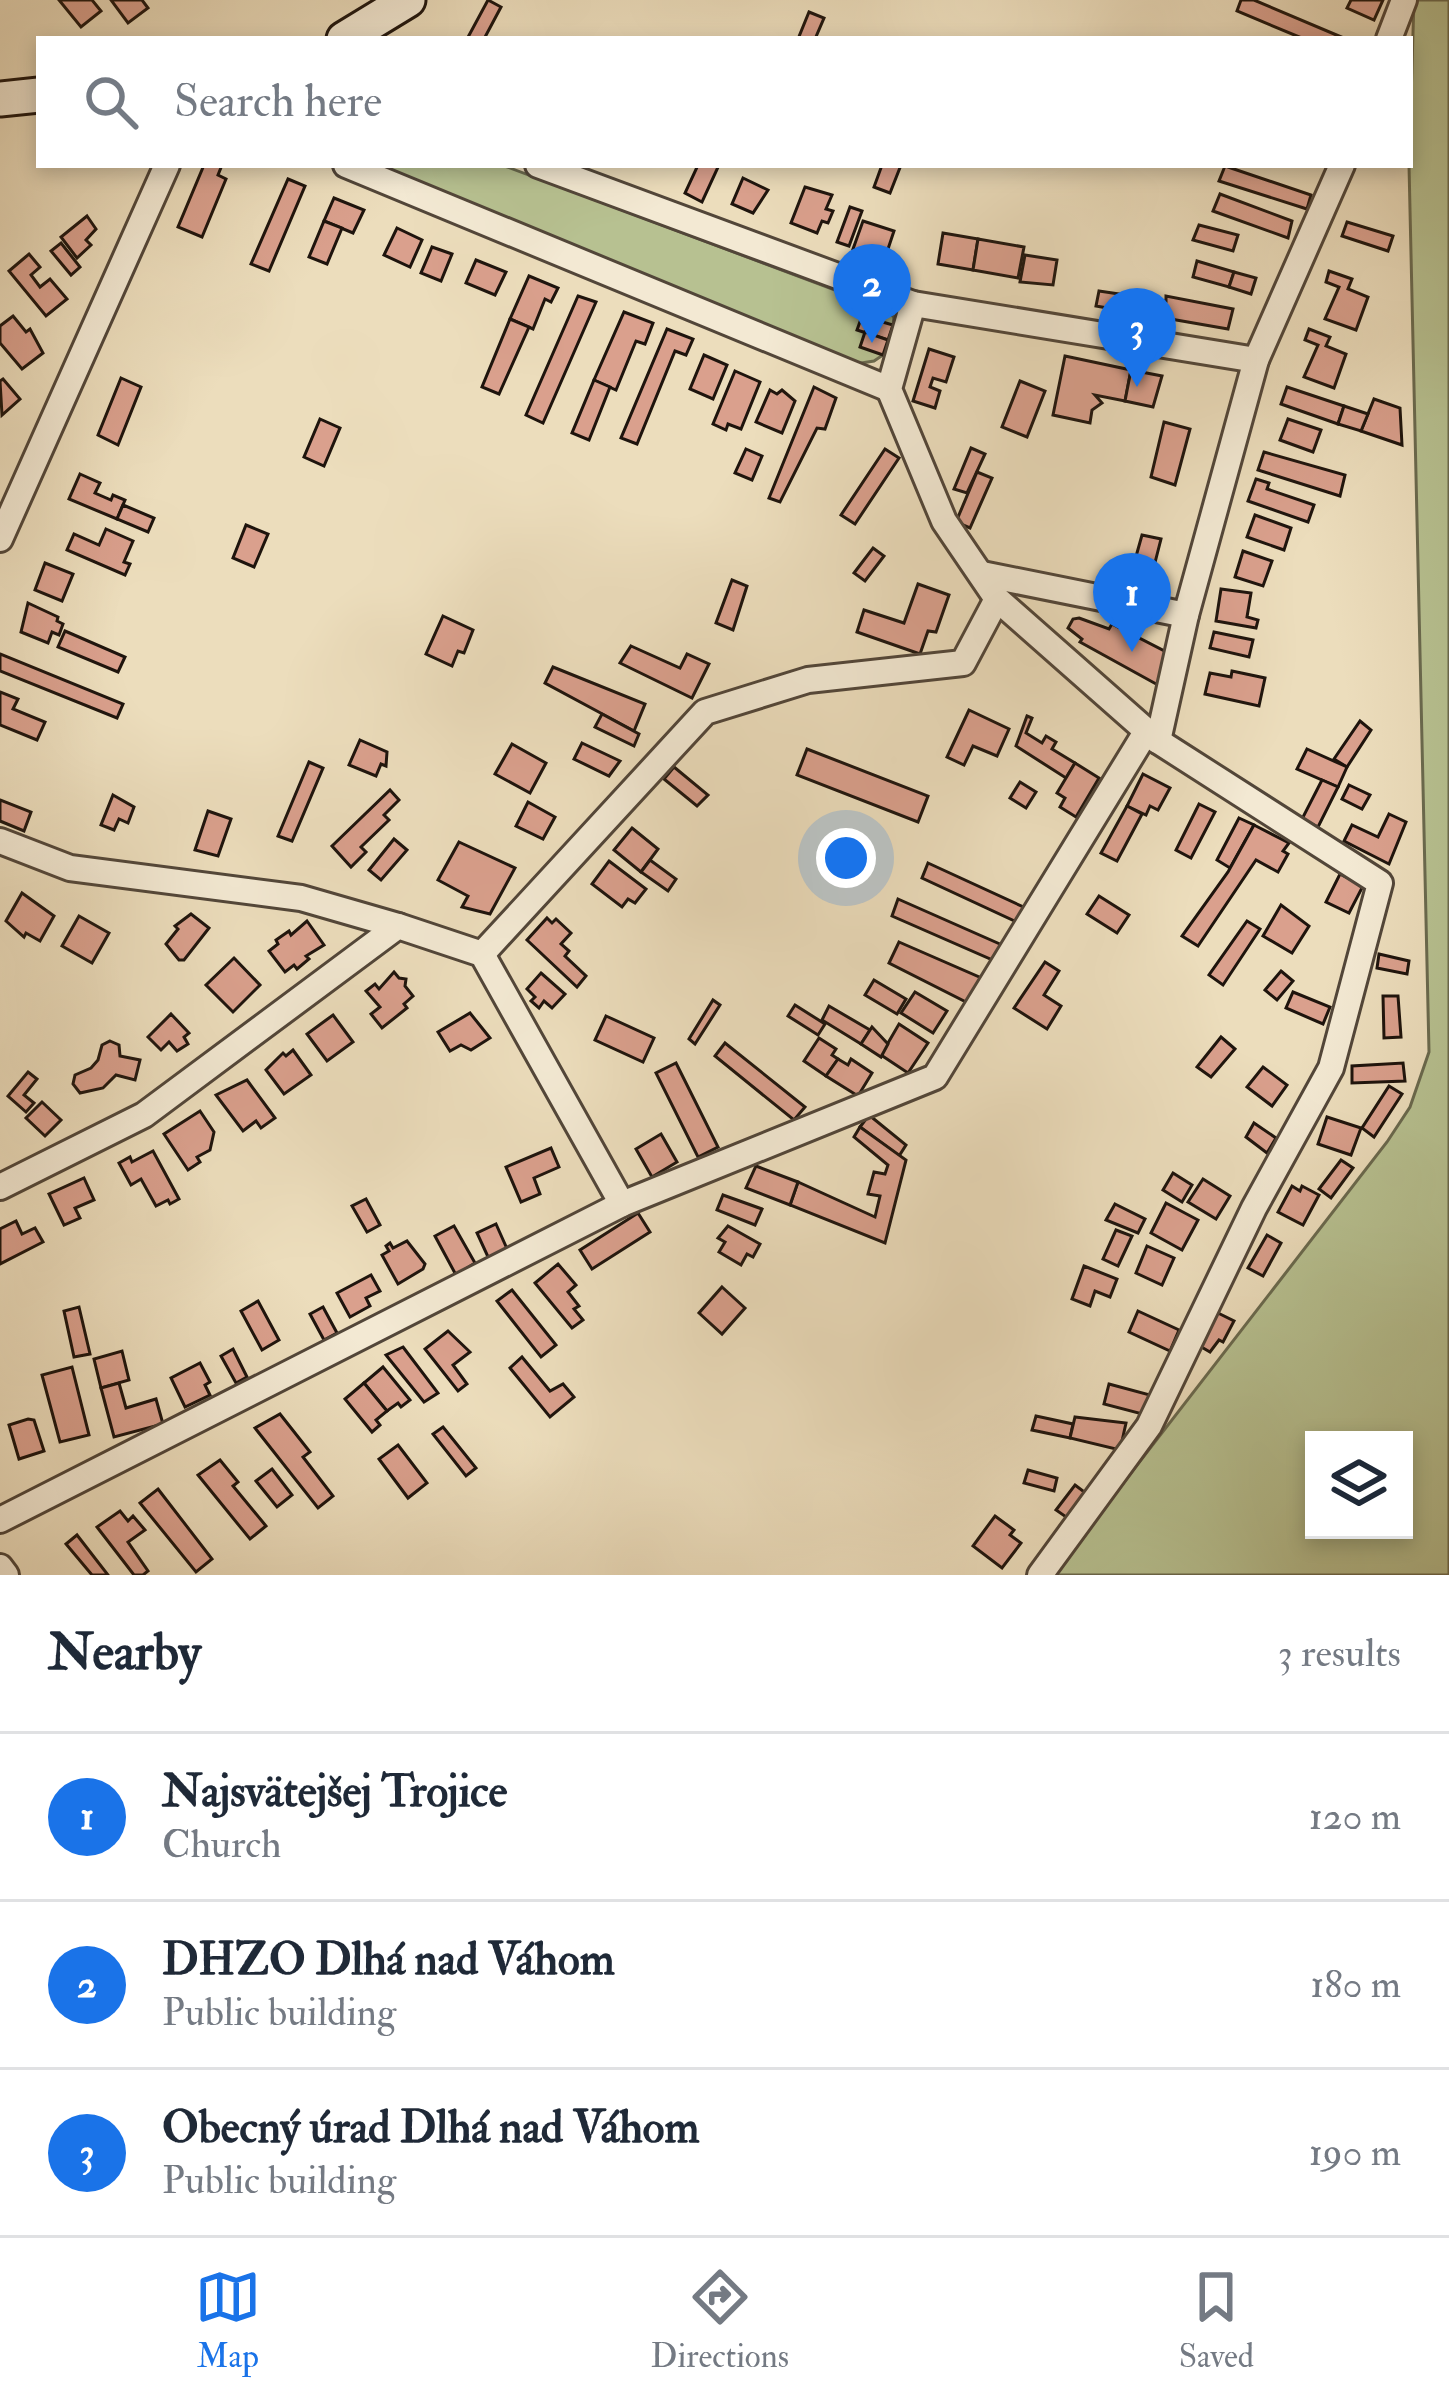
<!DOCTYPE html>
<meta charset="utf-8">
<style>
:root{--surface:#fff;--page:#f2f2f3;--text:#1f2937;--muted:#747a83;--line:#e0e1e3;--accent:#1a73e8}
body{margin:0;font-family:"IM FELL Double Pica",serif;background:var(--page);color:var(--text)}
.controls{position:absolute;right:36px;bottom:36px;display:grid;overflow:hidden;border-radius:0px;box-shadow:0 6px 18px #0003}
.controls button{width:108px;height:108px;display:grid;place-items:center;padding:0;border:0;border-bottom:3px solid var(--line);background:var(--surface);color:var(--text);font:60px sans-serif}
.you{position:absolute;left:846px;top:858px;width:42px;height:42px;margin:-30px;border:9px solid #fff;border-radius:50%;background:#1a73e8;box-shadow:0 0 0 18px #1a73e833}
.badge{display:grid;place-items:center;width:78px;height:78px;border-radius:50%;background:var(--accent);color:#fff;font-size:39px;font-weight:700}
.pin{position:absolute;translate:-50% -99px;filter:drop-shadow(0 3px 6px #0008)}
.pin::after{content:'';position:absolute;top:63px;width:42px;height:36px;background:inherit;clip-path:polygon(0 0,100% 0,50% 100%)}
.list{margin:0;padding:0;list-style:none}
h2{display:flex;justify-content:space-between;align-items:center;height:156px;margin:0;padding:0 48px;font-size:51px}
h2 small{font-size:39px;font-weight:400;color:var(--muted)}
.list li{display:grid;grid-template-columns:78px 1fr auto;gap:36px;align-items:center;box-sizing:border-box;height:168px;padding:0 48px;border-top:3px solid var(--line)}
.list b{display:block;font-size:45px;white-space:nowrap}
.list p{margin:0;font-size:39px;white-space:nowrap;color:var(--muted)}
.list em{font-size:39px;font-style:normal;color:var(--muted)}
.icon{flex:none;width:66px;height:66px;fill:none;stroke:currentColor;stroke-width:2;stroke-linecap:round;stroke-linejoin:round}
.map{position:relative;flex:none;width:1449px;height:1575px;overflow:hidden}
.search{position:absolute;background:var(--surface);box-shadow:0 6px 18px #0003;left:36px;right:36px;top:36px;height:132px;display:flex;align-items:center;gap:30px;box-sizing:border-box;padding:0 42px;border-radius:0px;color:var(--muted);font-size:45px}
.sheet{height:660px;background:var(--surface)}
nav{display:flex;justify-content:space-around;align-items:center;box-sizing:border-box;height:168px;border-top:3px solid var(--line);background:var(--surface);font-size:33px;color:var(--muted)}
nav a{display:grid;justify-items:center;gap:6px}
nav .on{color:var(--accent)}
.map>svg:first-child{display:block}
</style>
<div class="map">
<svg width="1449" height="1575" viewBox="0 0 1449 1575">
<rect width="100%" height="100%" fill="#ecddbc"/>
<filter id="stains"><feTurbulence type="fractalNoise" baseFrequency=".00167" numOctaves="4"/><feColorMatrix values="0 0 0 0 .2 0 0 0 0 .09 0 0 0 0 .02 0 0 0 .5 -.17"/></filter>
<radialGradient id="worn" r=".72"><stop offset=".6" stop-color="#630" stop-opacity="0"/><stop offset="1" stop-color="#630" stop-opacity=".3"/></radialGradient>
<!-- green -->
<g fill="#b7c191" stroke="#6a6a4f" stroke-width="3" fill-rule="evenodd">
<path d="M1414,0H1449V1575H1052L1387,1142L1410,1107L1429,1052L1409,165ZM1314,1440H1404V1530H1314Z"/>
<path d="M363,165H502L883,308L894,317L893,325L865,332L883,355L874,361L855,364Z"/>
</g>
<!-- building -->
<g fill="#daa08d" stroke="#1e140d" stroke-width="3">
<path d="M59,0H92L101,11L81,27Z"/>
<path d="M111,0H142L148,8L128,23Z"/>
<path d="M488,0L501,7L484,39H467Z"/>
<path d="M1241,0H1254L1346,39H1304L1237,11Z"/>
<path d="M1351,0H1383L1374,20L1347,8Z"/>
<path d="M809,12L824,18L815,39H798Z"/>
<path d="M204,165H222L218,175L226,179L202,237L178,227Z"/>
<path d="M698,165H719L702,202L685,193Z"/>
<path d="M882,165H901L890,193L874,187Z"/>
<path d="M1225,166L1311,195L1307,209L1219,181Z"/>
<path d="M743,178L768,190L753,213L732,204Z"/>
<path d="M288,179L305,186L269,271L251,264Z"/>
<path d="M805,187L832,195L826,209L833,211L828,223L822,221L817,233L791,223Z"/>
<path d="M1220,194L1292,221L1288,238L1213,211Z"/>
<path d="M334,198L364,210L353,233L324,221Z"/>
<path d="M850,207L862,211L849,246L837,242Z"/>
<path d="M87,216L96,229L86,240L91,245L77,258L61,237Z"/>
<path d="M324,221L342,228L327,264L309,257Z"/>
<path d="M863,221L894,231L887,252L880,249L877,257L853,249Z"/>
<path d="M1347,222L1393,236L1388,251L1342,236Z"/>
<path d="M1199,225L1238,235L1233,251L1193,240Z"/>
<path d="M397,228L422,240L410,267L384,255Z"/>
<path d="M943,233L978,239L973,270L938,264Z"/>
<path d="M978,239L1024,247L1018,278L973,270Z"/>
<path d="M61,243L80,267L71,275L51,251Z"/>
<path d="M432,247L452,254L441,281L421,273Z"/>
<path d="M29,254L40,267L31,275L40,287L50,279L67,299L46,316L9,271Z"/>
<path d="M1025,255L1057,260L1053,285L1020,282Z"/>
<path d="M476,260L506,272L495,295L466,283Z"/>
<path d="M1197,261L1234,272L1229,287L1193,277Z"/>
<path d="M1329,271L1352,279L1348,289L1368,297L1356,330L1325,319L1339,287L1326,282Z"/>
<path d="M1234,272L1256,278L1251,294L1229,287Z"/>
<path d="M529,276L558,288L551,302L545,299L533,329L510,319Z"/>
<path d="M1099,291L1166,301V296L1233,309L1228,329L1096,306Z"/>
<path d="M578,296L596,302L543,423L526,415Z"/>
<path d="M624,312L653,323L645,344L636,341L616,390L594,380Z"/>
<path d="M13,316L26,332L30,329L43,353L22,369L0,343V326Z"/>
<path d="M862,316L893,325L888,340L857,330Z"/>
<path d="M510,319L529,327L499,394L482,387Z"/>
<path d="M667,329L693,339L686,355L675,351L637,444L621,438Z"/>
<path d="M1309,329L1330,337L1326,346L1346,354L1334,388L1304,377L1318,345L1305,340Z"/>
<path d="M865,332L888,340L883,355L860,347Z"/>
<path d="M929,349L954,357L946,382L933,378L930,387L940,391L935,408L913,401Z"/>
<path d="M704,355L727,365L713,399L690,389Z"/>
<path d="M1065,356L1131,370L1125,401L1095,395L1102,403L1092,410L1090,423L1053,415Z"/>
<path d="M1131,370L1162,376L1153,407L1125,401Z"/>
<path d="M735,371L760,382L741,429L728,424L726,430L713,424Z"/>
<path d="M121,378L141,387L118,445L98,435Z"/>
<path d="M3,379L20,399L2,415L0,381Z"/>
<path d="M594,380L610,387L589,440L572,433Z"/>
<path d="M1020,381L1045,391L1027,437L1002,427Z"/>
<path d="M814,387L836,398L825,429L817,428L780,502L769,498Z"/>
<path d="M1287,387L1344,406L1338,424L1281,404Z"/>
<path d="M770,390L777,394L782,390L795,401L782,433L756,422Z"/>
<path d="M1374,399L1400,408L1402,445L1361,431Z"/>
<path d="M1344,406L1368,414L1361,431L1338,424Z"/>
<path d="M320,419L340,428L324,466L304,457Z"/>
<path d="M1288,419L1321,430L1313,452L1280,440Z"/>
<path d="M1164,422L1190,429L1175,485L1151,477Z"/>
<path d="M971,448L985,454L967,493L954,489Z"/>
<path d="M746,449L762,456L752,480L735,473Z"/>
<path d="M885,449L899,458L855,524L841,515Z"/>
<path d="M1264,452L1345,475L1340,496L1258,470Z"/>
<path d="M977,472L992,478L970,528L956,522Z"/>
<path d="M80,474L100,483L95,493L111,500L113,495L125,500L117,519L69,499Z"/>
<path d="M1256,479L1269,483L1267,489L1314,505L1308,522L1248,501Z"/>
<path d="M123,505L154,518L148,532L117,519Z"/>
<path d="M1255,515L1291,528L1284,550L1247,537Z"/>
<path d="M246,525L268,534L254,567L233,558Z"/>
<path d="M106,529L133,541L124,562L130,564L125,575L67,550L74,534L99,545Z"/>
<path d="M1142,535L1161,539L1148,590L1128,585Z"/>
<path d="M873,548L884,556L865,581L854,573Z"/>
<path d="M1243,551L1272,561L1263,586L1235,577Z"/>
<path d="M45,563L73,574L62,601L35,590Z"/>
<path d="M732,580L747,586L733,630L716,623Z"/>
<path d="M918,584L949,595L936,632L928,631L920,654L857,632L864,610L904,623Z"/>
<path d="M1221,589L1251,593L1247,617L1258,620L1256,628L1216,621Z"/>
<path d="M28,603L58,617L57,621L63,624L59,635L52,632L48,643L21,632Z"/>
<path d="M443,616L473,630L464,653L458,651L452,666L426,654Z"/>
<path d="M1079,618L1109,629L1112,624L1174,656L1158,685L1080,642L1082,639L1068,628L1073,619Z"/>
<path d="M65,631L125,657L118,672L58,647Z"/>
<path d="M1214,632L1253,640L1249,657L1210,648Z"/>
<path d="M631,646L680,668L687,654L709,664L692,698L620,663Z"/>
<path d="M0,654L123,704L117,718L0,671Z"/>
<path d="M553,667L645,704L634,731L545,683Z"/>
<path d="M1232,671L1265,678L1259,706L1205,694L1210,673L1231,677Z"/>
<path d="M0,692L18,699L13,709L45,722L37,740L0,725Z"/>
<path d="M969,710L1009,729L997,756L973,746L964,765L947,757Z"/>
<path d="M602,714L639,734L634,746L595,727Z"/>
<path d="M1027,716L1032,718L1026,733L1042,743L1046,736L1056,742L1052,749L1075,763L1066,778L1016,746Z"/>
<path d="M1360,721L1371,730L1347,767L1334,759Z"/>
<path d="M360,740L387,752L386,766L381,764L376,776L349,765Z"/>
<path d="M582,743L620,761L609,776L574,759Z"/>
<path d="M512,744L546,763L530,793L495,774Z"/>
<path d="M807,749L928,796L918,822L797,775Z"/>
<path d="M1307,749L1347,767L1338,787L1297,769Z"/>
<path d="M309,762L323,768L292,841L278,836Z"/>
<path d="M1075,763L1099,778L1076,817L1060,807L1065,798L1057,793Z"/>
<path d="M674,767L708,795L697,806L664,779Z"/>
<path d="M1143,774L1170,788L1158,810L1150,806L1146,815L1127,806Z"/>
<path d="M1322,780L1338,787L1318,827L1302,819Z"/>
<path d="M1020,782L1036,792L1026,808L1010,798Z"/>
<path d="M1349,785L1370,795L1362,809L1342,799Z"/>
<path d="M390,790L399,800L384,815L389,820L361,847L366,852L351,867L332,846Z"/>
<path d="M113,795L134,807L128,823L119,819L114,830L101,825Z"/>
<path d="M0,800L31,812L24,831L0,821Z"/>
<path d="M528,802L555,817L543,839L516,826Z"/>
<path d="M1199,804L1215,812L1191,858L1176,850Z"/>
<path d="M1127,806L1142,814L1117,861L1101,853Z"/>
<path d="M208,811L231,819L218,856L195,850Z"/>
<path d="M1389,814L1406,822L1389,864L1344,841L1352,825L1378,837Z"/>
<path d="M1239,818L1254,825L1230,868L1217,860Z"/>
<path d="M1254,825L1289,843L1283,851L1288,854L1278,872L1256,860L1198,946L1182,936L1228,872Z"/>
<path d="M632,828L658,849L641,872L614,850Z"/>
<path d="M394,839L407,850L381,880L369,870Z"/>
<path d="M459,842L515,868L490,914L462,907L468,896L438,880Z"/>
<path d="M650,860L676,879L668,891L641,872Z"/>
<path d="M609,861L646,889L635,903L628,899L622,907L592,884Z"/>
<path d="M928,863L1030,910L1021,924L922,878Z"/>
<path d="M1340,874L1363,886L1349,913L1326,902Z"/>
<path d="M22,893L54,916L40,941L26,933L24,937L6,921Z"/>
<path d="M1099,896L1129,915L1117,933L1087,914Z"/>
<path d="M898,899L1002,945L995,961L892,916Z"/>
<path d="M1281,905L1309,926L1292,953L1263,936Z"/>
<path d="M191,914L209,928L184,960H179L166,944L178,929L175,926Z"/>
<path d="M79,916L109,933L92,963L62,946Z"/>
<path d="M547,918L552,923L556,919L571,933L561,944L569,951L565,956L586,976L577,987L527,940Z"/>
<path d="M307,921L324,945L306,956L309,959L297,969L294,965L285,972L269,951L278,944L276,940L289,931L291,935Z"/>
<path d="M1247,921L1260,929L1223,985L1209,975Z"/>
<path d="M899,942L986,980L972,1005L889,963Z"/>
<path d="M1379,954L1409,961L1407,974L1377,968Z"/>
<path d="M234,958L260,985L233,1012L206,985Z"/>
<path d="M1045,962L1059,971L1044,995L1061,1006L1047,1029L1014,1008Z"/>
<path d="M1281,971L1293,981L1277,1000L1265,990Z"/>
<path d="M394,972L399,978L406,979L405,986L413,996L404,1004L407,1008L382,1028L371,1014L380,1007L366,991L375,984L379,989Z"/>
<path d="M541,973L565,994L552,1008L544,1001L539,1008L531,1001L535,997L527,989Z"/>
<path d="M874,980L906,999L897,1014L865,995Z"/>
<path d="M915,992L947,1011L933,1033L901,1013Z"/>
<path d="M1293,992L1330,1007L1323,1024L1286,1008Z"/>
<path d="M1383,996H1398L1401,1037L1384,1038Z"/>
<path d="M713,1000L720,1005L695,1044L689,1039Z"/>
<path d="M795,1005L825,1024L818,1035L788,1016Z"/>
<path d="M829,1006L870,1030L861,1044L822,1020Z"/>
<path d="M470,1013L490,1038L471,1050L461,1045L450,1051L438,1032Z"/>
<path d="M171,1014L189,1033L184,1037L188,1044L177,1051L169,1042L161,1050L148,1037Z"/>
<path d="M333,1015L353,1042L327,1061L307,1034Z"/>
<path d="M606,1016L654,1038L643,1062L595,1040Z"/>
<path d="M899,1024L928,1043L908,1073L881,1055Z"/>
<path d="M872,1027L888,1044L881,1057L861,1044Z"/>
<path d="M1221,1037L1235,1049L1211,1077L1197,1067Z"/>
<path d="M819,1038L836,1049L832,1055L838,1059L826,1076L804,1061Z"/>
<path d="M110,1041L119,1045L120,1056L140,1060L135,1080L116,1075L103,1088L80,1093L73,1084L75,1075L91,1068L98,1060L102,1045Z"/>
<path d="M725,1043L805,1107L794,1120L715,1056Z"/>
<path d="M293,1050L311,1075L284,1094L266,1070L283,1053L286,1056Z"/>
<path d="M838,1059L848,1065L851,1059L872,1073L858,1096L826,1076Z"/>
<path d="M676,1063L718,1147L698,1157L656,1073Z"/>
<path d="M1403,1063L1405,1081L1352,1083V1066Z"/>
<path d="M1263,1067L1287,1085L1272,1106L1247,1087Z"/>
<path d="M28,1072L37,1079L24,1095L34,1103L26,1112L8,1096Z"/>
<path d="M247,1080L275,1118L261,1128L256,1121L243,1131L216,1095Z"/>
<path d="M1389,1086L1402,1094L1374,1137L1362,1128Z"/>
<path d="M42,1102L61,1120L45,1136L26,1118Z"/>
<path d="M200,1111L214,1132L210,1150L197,1157L200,1162L188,1170L164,1134Z"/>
<path d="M869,1115L906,1145L899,1156L860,1127Z"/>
<path d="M1327,1117L1361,1128L1351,1155L1318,1144Z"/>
<path d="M1254,1123L1276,1138L1267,1153L1246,1137Z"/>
<path d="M860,1127L906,1160L885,1243L790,1205L798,1182L875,1217L880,1196L868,1194L874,1172L885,1174L888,1165L854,1137Z"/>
<path d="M661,1134L677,1162L652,1177L636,1149Z"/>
<path d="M551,1148L559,1167L534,1178L540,1194L521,1202L506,1167Z"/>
<path d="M153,1151L179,1199L170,1204L168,1200L156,1206L141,1179L131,1185L119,1163L130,1157L132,1162Z"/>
<path d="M1341,1160L1353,1168L1331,1198L1319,1189Z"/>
<path d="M756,1166L798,1182L790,1205L746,1188Z"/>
<path d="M1173,1173L1192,1185L1182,1202L1163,1190Z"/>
<path d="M84,1178L94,1200L75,1208L80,1218L64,1225L49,1194Z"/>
<path d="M1203,1179L1230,1196L1216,1219L1188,1202Z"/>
<path d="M1292,1186L1300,1191L1302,1186L1319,1195L1303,1225L1278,1212Z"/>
<path d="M723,1195L762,1209L755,1225L717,1210Z"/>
<path d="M366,1199L380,1225L367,1232L352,1206Z"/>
<path d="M1166,1203L1198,1220L1182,1250L1151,1233Z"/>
<path d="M1115,1204L1145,1219L1138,1233L1106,1220Z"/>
<path d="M638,1213L650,1232L592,1269L580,1250Z"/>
<path d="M16,1221L22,1234L35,1228L43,1242L0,1264V1229Z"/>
<path d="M496,1224L508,1251L489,1259L477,1233Z"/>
<path d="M454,1226L475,1263L456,1275L435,1236Z"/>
<path d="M728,1226L760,1244L753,1257L747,1254L741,1265L719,1252L725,1242L718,1238Z"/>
<path d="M1116,1230L1132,1236L1118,1266L1103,1259Z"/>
<path d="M1267,1235L1281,1243L1263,1276L1248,1268Z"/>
<path d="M407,1241L425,1264L423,1269L398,1284L382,1255L389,1251L386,1246L390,1243L393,1248Z"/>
<path d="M1147,1246L1174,1258L1162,1285L1136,1273Z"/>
<path d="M558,1264L576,1285L568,1292L579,1306L574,1309L583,1320L572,1328L535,1283Z"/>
<path d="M1084,1266L1117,1279L1110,1297L1095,1291L1090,1306L1072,1299Z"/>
<path d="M371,1275L380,1291L366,1298L370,1306L350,1317L337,1293Z"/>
<path d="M722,1287L745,1308L722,1334L699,1313Z"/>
<path d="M512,1290L556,1345L541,1357L497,1301Z"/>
<path d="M258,1301L279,1340L262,1350L241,1311Z"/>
<path d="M79,1307L90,1354L74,1357L64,1311Z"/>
<path d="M323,1307L337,1333L324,1340L310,1314Z"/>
<path d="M1138,1311L1179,1330L1170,1351L1129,1332Z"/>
<path d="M1216,1312L1234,1321L1223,1342L1219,1340L1210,1352L1198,1345Z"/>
<path d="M448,1331L470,1352L453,1365L467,1384L458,1391L425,1349Z"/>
<path d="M403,1347L438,1393L424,1402L386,1355Z"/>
<path d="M233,1349L247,1377L236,1383L221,1356Z"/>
<path d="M122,1351L129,1380L101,1388L94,1359Z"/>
<path d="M522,1357L550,1391L563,1384L574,1397L550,1417L510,1368Z"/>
<path d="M200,1363L210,1382L205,1385L210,1395L185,1407L171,1378Z"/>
<path d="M72,1367L89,1435L60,1442L42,1375Z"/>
<path d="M383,1367L410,1400L401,1407L398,1403L387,1411L364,1383Z"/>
<path d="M119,1383L126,1408L156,1399L163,1424L114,1437L101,1388Z"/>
<path d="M364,1383L387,1411L376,1420L380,1425L372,1432L345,1399Z"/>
<path d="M1109,1384L1150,1395L1146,1415L1104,1404Z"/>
<path d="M280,1414L310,1452L303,1457L333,1496L318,1508L255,1428Z"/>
<path d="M1036,1416L1073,1424L1070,1438L1032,1430Z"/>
<path d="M1075,1417L1126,1423L1120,1450L1070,1438Z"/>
<path d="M28,1419L34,1420L44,1451L19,1459L9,1425Z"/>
<path d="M443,1427L476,1468L466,1476L433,1434Z"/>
<path d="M398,1445L427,1483L408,1498L379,1459Z"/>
<path d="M220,1460L238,1482L233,1486L266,1526L250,1539L198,1475Z"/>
<path d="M272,1469L292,1495L277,1507L256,1481Z"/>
<path d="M1028,1470L1057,1478L1054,1491L1024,1483Z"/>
<path d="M1075,1485L1087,1494L1069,1519L1056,1510Z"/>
<path d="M158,1489L212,1559L196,1572L140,1503Z"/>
<path d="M120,1511L128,1521L133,1516L145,1530L128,1542L148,1571L143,1575H134L97,1527Z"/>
<path d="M995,1516L1014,1530L1010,1535L1021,1543L1002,1568L973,1546Z"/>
<path d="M77,1535L108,1575H92L66,1544Z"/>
</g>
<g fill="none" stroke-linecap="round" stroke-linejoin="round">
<defs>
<g id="minor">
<path d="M1389,39L1404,0"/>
<path d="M346,165L889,389"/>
<path d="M538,165L913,304L1256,360"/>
<path d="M913,304L889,389L944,521L997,599L1158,741L1380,883L1331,1068L1254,1208L1149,1426L1040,1575"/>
<path d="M0,539L167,165"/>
<path d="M982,574L1186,615"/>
<path d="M1158,741L1186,615L1256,360L1342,165"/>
<path d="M0,841L70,868L301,898L398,926"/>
<path d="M482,954L705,712L808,680L963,663L997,599"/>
<path d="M0,1187L144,1115L398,926L482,954L622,1204"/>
<path d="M0,1520L622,1204L935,1077L1146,732"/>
<path d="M0,1567L6,1575"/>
</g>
<g id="secondary">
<path d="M344,39L408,0"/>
<path d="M0,99L39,95"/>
</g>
</defs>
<!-- minor casing -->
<use href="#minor" stroke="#524639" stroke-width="30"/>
<!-- secondary casing -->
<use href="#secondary" stroke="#1e140d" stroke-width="39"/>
<!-- minor -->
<use href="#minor" stroke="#f3e9d3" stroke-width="24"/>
<!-- secondary -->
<use href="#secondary" stroke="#f3e9d3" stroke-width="33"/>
</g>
<rect width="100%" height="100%" filter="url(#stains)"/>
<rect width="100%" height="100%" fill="url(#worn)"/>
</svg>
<div class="controls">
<button><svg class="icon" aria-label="layers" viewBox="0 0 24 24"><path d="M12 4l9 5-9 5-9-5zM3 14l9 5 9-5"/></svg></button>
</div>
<div class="you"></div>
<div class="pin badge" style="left:1132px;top:652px">1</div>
<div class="pin badge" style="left:872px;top:343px">2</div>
<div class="pin badge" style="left:1137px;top:387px">3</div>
<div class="search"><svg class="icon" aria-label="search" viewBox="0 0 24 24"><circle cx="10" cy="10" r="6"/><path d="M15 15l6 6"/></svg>Search here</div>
</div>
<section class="sheet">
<h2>Nearby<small>3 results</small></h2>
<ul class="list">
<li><span class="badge">1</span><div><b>Najsvätejšej Trojice</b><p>Church</p></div><em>120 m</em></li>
<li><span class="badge">2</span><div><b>DHZO Dlhá nad Váhom</b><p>Public building</p></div><em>180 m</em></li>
<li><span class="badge">3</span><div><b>Obecný úrad Dlhá nad Váhom</b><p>Public building</p></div><em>190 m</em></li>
</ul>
</section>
<nav>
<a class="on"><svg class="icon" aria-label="map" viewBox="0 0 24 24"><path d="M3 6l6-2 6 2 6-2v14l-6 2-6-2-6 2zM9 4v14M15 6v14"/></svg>Map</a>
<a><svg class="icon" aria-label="directions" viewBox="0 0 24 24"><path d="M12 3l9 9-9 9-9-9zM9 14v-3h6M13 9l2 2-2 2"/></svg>Directions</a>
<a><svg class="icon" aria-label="saved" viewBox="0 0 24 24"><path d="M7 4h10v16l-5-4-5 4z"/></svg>Saved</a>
</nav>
